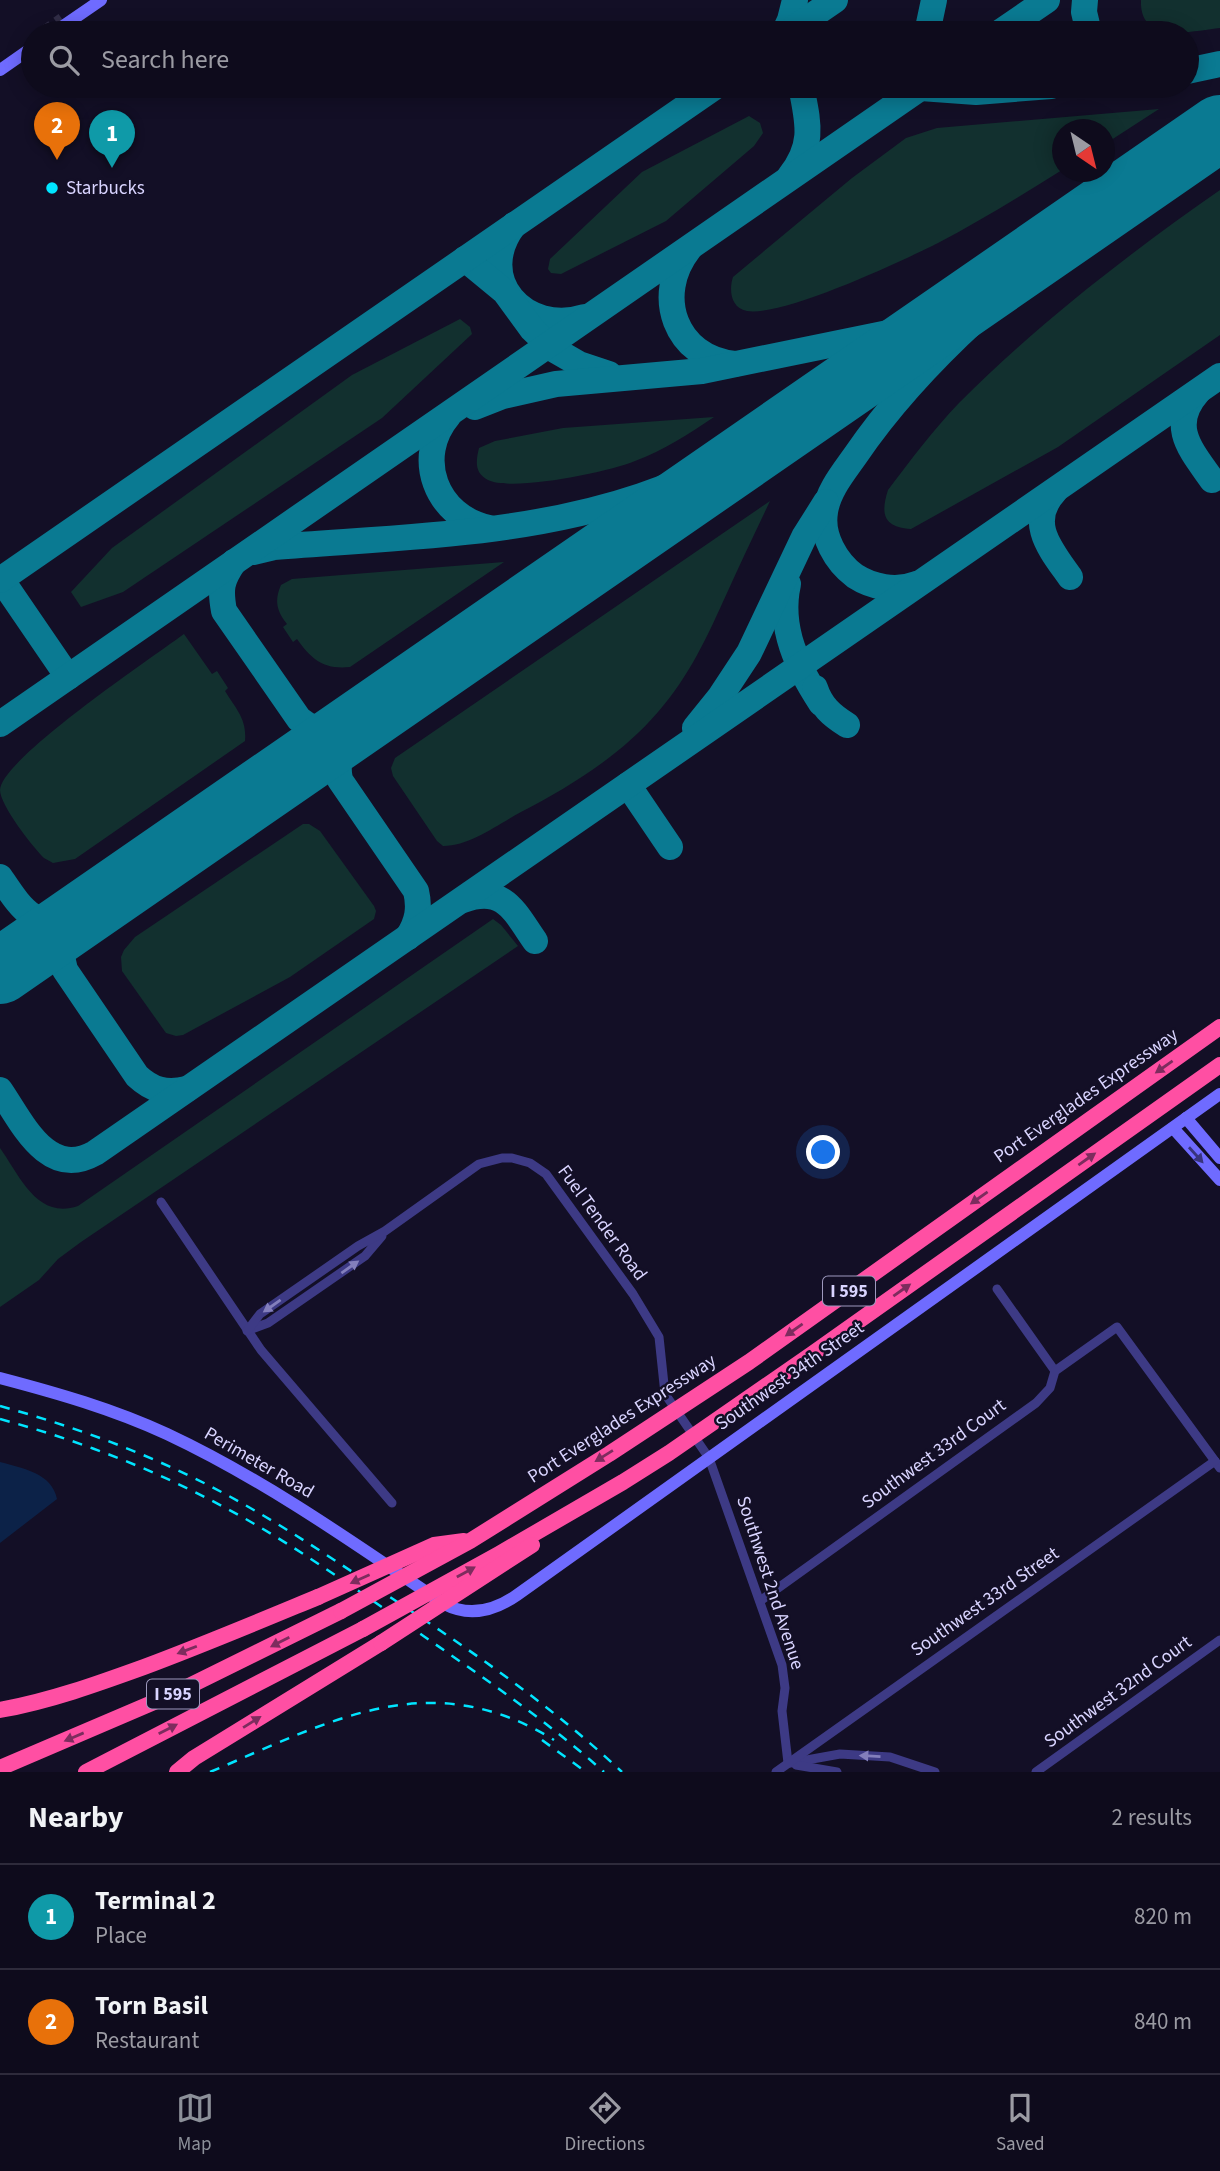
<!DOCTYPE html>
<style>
:root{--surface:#0e0b1c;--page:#1c1929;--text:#f1f3f6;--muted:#9b9ba3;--line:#2e2b3b;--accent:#8c9099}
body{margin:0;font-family:"Source Sans 3",sans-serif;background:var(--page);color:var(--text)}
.compass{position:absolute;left:1052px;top:119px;width:63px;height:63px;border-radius:50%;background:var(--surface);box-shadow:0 4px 18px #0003;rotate:145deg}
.you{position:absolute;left:824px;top:1153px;width:24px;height:24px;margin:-18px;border:5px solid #fff;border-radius:50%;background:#1a73e8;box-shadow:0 0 0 10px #1a73e833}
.badge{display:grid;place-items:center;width:46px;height:46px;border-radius:50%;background:var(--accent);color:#fff;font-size:23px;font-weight:700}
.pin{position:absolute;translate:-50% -58px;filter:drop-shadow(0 2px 4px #0008)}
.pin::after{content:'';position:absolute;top:37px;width:24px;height:21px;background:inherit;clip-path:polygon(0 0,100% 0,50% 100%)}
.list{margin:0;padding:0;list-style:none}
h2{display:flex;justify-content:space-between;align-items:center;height:91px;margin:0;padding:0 28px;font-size:30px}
h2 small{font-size:23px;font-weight:400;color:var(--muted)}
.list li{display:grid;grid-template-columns:46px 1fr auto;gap:21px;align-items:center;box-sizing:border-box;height:105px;padding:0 28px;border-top:2px solid var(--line)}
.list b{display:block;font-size:26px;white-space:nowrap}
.list p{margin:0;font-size:23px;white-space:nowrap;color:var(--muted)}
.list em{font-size:23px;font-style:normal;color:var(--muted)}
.icon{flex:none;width:38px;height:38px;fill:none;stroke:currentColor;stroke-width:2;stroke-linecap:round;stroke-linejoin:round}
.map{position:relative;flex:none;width:1220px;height:1772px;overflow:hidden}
.search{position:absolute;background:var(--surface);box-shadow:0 4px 18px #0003;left:21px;right:21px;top:21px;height:77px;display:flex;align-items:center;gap:18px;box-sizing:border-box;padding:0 24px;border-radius:38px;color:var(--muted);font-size:26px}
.sheet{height:301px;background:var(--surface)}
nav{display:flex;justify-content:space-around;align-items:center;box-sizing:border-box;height:98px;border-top:2px solid var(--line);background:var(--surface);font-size:19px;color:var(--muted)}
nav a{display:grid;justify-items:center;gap:4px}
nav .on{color:var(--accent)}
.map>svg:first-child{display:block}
</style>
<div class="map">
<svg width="1220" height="1772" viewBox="0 0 1220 1772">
<rect width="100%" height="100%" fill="#130f26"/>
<!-- green -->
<g fill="#12302f">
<path d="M1141,0H1220V28C1192,31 1139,45 1141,0Z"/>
<path d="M1159,109L1105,144L1104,130H1062V170C1022,195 980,221 938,243C902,261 783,317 747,311C730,308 729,289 733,277L852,178L906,138L937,128Z"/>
<path d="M749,116L760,123L763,133L754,146L666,221L561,274L551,273L548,269L550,259L642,172Z"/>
<path d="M1220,190V335L1058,447L911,529C884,527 880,515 888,490C910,461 933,430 959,403C1035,326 1131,252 1220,190Z"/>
<path d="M460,319L470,327L472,334L382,418L123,592L81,607L71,592L112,548L352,375Z"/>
<path d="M714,417C689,434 664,450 635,461C609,472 512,492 488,480C474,473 476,461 479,448L495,441L563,428Z"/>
<path d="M770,501C756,531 741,562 727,593C708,635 689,677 658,712C620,756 571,786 521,812C497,825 470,846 443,846L437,841L393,776L391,768L395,758Z"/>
<path d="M504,562L350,667C324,670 311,659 297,639L293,642L283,627L287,624C277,611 274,601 281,585L292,579Z"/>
<path d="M184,634L212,674L217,671L228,688L225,691C236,709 247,719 245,741L75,859L53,863L44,858C32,846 0,805 0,790C1,759 153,657 184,634Z"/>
<path d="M303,824H309L320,831L374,906L376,911L374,919L290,977L183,1035L176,1036L166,1033L122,971L121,957L124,950L135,937Z"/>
<path d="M493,919L501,925L518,946L81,1242L58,1259L39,1280L0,1307V1148C20,1176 37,1220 78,1206Z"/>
</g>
<!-- water -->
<path fill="#0c2248" d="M0,1462C22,1468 52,1473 57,1499L0,1543Z"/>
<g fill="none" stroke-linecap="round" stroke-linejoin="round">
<!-- taxiway -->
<g stroke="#0a7a92" stroke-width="26">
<path d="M1085,0L1084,12L1089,33"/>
<path d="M784,33L790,20L795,0"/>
<path d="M787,33L835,0"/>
<path d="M927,33L934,0"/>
<path d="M999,33L1047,0"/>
<path d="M1187,71L1220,64"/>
<path d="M907,87L976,92L1051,86"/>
<path d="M790,176C815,144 808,122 801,86"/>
<path d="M514,225C473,279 525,336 585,317"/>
<path d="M689,249C653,295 675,358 735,364"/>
<path d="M465,259L505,292L532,329L553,349L579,364L609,374"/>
<path d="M1198,392C1168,426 1191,450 1212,480"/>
<path d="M475,407L503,396L556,384L702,371L937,323"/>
<path d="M449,415C413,457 436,517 489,528"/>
<path d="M1055,491C1026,522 1051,550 1070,577"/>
<path d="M253,552L274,547C397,537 523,536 641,496C697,477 748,448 799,419"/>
<path d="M234,562C221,581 220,589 224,611L299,719C324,739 339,732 365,718"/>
<path d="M1,579L68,677"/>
<path d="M0,580L716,86"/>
<path d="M788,584C778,628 798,668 821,703"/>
<path d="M916,584C896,592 872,587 855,576C836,562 821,536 825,512C828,491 843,473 855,456C934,340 1050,256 1158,170"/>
<path d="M815,688C821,706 831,715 847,725"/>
<path d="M361,722C344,740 335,754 340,780L416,891C420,908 418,921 408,937"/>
<path d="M0,724L923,86"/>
<path d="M695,728L720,697L749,653L804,537L826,502"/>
<path d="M628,785L670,847"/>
<path d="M0,877C21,908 35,933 78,917"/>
<path d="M463,900C504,885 514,911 535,941"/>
<path d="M78,917L64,942L62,957L65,970L137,1076C152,1090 166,1094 187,1089"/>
<path d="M0,1090C22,1122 47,1180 95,1153L1220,376"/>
</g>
<!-- runway -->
<path stroke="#0a7a92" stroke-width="66" d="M0,971L1220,128"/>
<!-- secondary-tunnel -->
<path stroke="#312d47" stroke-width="12" stroke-dasharray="12 6" stroke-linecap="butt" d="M42,33L62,19"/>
<!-- street -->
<g stroke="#3d3a85" stroke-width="9">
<path d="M161,1202L261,1350L392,1503"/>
<path d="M997,1289L1055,1371"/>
<path d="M249,1330L268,1323L365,1256L382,1236"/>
<path d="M247,1331L260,1314L358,1246L385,1231L479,1164L502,1158H512L530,1163L546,1174L633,1294L659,1337L665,1394L709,1458L782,1665L785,1688L782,1711L788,1763"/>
<path d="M760,1601L1036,1403L1050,1388L1055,1371L1117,1327L1220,1468"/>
<path d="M790,1763L840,1754L890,1757L935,1772"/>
<path d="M796,1765L837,1772"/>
<path d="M776,1772L1215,1461"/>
<path d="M1036,1772L1220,1640"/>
</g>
<!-- secondary -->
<g stroke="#6f6bff" stroke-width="12">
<path d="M53,33L101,0"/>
<path d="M0,70L33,47"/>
<path d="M1186,1118L1220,1158"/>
<path d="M1173,1128L1220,1180"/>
<path d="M0,1378C57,1393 113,1409 167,1434C265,1480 354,1543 444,1604C469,1617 494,1611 517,1595L1220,1094"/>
</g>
<!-- highway -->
<g stroke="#ff4fa3" stroke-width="16">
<path d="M0,1710C50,1701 97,1684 144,1667C203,1645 260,1621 318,1597"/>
<path d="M0,1768L173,1694L341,1611"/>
<path d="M86,1772L363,1629"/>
<path d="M177,1772L194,1758L381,1643"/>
</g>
<!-- rail -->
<g stroke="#00e5ff" stroke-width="2.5" stroke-dasharray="10 9" stroke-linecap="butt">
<path d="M0,1406C79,1428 155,1456 227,1495C288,1528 345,1567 402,1605C479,1656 555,1709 622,1772"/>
<path d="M0,1419C77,1440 151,1468 222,1506C292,1543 357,1590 422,1635C484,1678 547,1721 604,1772"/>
<path d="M542,1740L586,1772"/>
<path d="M210,1772C329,1722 429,1663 554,1740"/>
</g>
<!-- highway-bridge -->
<g stroke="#ff4fa3" stroke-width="16">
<path d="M318,1597L434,1545L464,1541"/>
<path d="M341,1611L470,1541L609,1454L749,1362L1220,1027"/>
<path d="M363,1629L499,1554L623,1482L669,1453L812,1354L1220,1065"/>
<path d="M381,1643L532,1545"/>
</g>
</g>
<!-- one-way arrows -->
<defs><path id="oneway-solid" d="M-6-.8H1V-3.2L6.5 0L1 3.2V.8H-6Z" transform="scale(1.75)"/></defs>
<g fill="#7d2c5e">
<use href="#oneway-solid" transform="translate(1164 1067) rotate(145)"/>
<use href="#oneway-solid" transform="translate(1087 1159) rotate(-35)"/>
<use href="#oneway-solid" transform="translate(979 1198) rotate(145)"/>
<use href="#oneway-solid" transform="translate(902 1290) rotate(-35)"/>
<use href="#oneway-solid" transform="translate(794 1330) rotate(145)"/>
<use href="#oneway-solid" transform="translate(604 1456) rotate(148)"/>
<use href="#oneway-solid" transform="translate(466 1572) rotate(-29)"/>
<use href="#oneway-solid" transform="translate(360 1579) rotate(156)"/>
<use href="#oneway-solid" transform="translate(280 1642) rotate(153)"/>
<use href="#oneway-solid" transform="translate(187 1650) rotate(159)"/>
<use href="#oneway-solid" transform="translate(252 1722) rotate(-32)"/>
<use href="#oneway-solid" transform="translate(168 1729) rotate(-27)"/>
<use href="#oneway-solid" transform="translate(74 1737) rotate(157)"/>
</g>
<use fill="#38347d" href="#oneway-solid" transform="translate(1196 1155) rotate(48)"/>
<g fill="#837fbc">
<use href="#oneway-solid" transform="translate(350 1267) rotate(-35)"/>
<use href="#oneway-solid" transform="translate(272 1306) rotate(145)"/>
<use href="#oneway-solid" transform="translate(870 1756) rotate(-177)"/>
</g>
<!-- markers -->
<circle fill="#00e5ff" stroke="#130f26" stroke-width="2.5" cx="52" cy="188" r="7"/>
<g text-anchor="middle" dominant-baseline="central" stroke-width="5" stroke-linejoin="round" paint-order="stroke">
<!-- shield labels -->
<g fill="#130f26" stroke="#9e99be" stroke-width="2">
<rect x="823" y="1276.5" width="52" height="29" rx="5"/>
<rect x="147" y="1679.5" width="52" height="29" rx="5"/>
</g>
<g font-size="18" font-weight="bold" fill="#d9d4ff">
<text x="849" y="1291">I 595</text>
<text x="173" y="1694">I 595</text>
</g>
<!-- poi labels -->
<g font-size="19" fill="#d9d4ff" stroke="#130f26" text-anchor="start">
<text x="66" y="188">Starbucks</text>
</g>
<!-- street labels -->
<g font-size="19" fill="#d9d4ff" stroke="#130f26">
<text transform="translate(1086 1096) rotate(-35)">Port Everglades Expressway</text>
<text transform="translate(602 1223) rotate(54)">Fuel Tender Road</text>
<text transform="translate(790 1376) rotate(-35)">Southwest 34th Street</text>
<text transform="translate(622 1419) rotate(-33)">Port Everglades Expressway</text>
<text transform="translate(934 1454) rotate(-36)">Southwest 33rd Court</text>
<text transform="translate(259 1463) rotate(30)">Perimeter Road</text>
<text transform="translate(770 1583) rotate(72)">Southwest 2nd Avenue</text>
<text transform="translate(985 1602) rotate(-35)">Southwest 33rd Street</text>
<text transform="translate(1118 1692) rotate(-36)">Southwest 32nd Court</text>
</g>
</g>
</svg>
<svg class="compass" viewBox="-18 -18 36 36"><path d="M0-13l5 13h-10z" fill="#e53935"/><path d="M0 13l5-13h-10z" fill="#9b9ba3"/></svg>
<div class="you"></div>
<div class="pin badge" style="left:112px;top:168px;background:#0f9aa8">1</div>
<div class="pin badge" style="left:57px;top:160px;background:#e8710a">2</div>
<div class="search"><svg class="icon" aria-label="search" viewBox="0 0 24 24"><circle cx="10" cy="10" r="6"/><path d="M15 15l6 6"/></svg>Search here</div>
</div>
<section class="sheet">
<h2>Nearby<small>2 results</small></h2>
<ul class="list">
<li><span class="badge" style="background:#0f9aa8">1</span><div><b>Terminal 2</b><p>Place</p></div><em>820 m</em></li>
<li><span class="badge" style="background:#e8710a">2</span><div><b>Torn Basil</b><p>Restaurant</p></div><em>840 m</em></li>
</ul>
</section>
<nav>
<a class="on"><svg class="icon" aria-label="map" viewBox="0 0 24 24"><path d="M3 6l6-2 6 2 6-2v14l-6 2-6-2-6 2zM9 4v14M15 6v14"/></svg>Map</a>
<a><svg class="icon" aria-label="directions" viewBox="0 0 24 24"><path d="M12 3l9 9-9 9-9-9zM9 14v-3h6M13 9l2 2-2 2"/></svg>Directions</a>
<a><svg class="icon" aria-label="saved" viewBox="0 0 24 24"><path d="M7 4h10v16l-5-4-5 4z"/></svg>Saved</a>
</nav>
